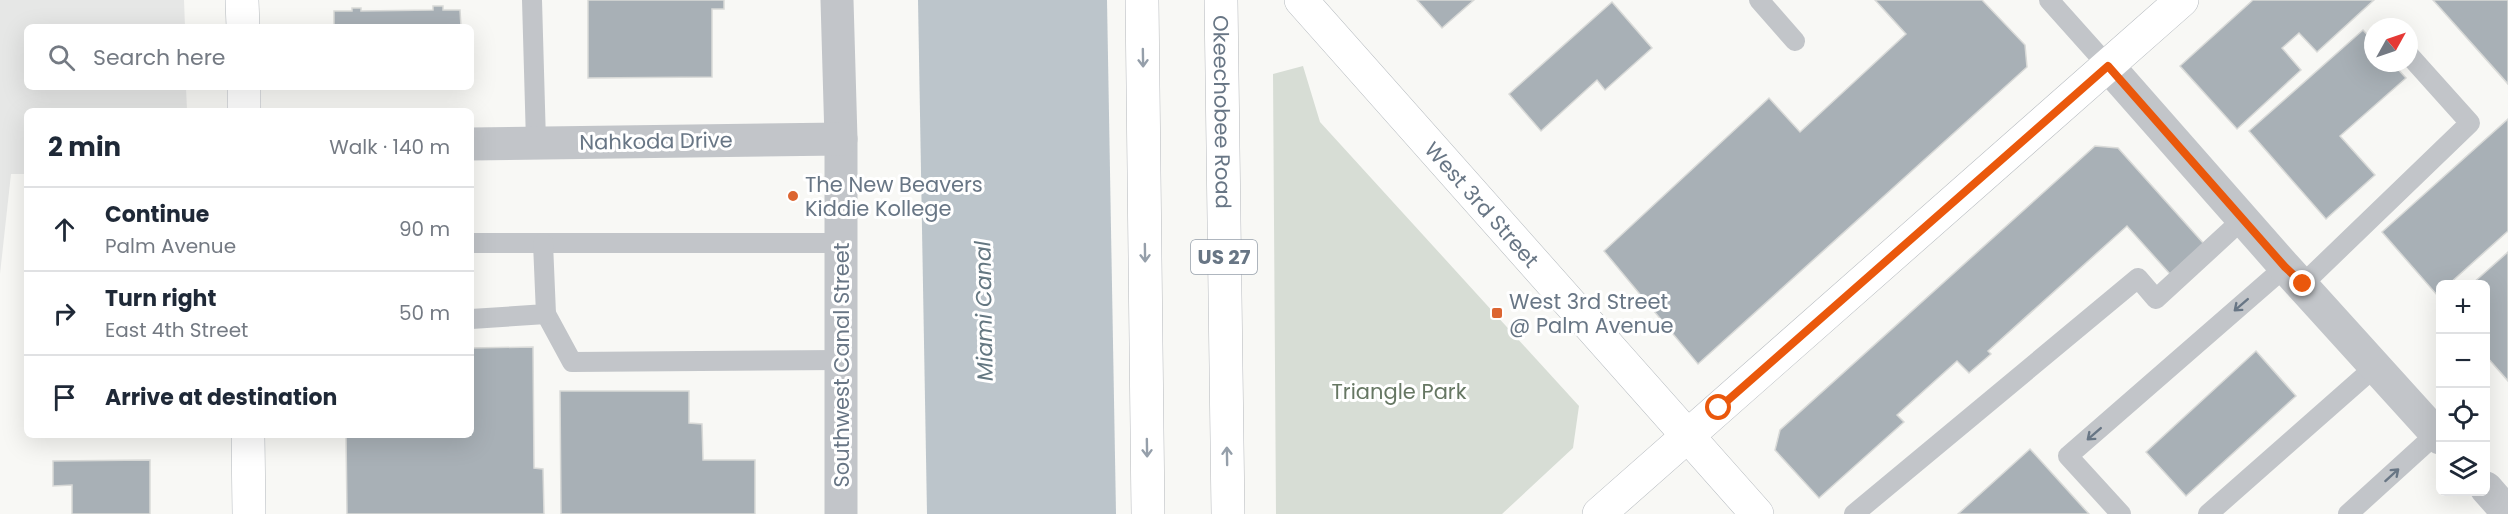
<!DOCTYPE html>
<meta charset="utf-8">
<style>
:root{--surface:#fff;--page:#f2f2f3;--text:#1f2937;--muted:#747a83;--line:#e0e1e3}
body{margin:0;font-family:Poppins,sans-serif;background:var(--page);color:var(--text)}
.controls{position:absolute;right:18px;bottom:18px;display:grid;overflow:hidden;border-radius:9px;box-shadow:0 6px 24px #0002}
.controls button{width:54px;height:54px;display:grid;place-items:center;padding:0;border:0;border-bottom:2px solid var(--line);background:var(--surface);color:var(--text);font:30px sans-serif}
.compass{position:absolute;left:2364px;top:18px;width:54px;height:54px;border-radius:50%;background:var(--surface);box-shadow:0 6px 24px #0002;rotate:50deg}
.stop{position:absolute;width:18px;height:18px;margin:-14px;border:4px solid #ea580c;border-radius:50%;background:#fff}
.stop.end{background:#ea580c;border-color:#fff;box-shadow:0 2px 6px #0008}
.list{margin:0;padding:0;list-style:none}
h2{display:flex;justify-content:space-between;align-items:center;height:78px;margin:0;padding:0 24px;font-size:26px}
h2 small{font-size:20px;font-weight:400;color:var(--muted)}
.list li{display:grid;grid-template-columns:39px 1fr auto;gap:18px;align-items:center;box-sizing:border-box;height:84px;padding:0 24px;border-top:2px solid var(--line)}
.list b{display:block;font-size:22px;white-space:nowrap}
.list p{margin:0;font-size:20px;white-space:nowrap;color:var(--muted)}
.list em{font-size:20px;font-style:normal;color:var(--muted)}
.icon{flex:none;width:33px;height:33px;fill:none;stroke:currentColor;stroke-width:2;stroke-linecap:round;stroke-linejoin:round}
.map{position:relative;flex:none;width:2508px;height:514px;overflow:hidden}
.search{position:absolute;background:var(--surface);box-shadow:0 6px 24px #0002;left:24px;top:24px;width:450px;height:66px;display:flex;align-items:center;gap:15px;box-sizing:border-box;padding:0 21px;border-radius:9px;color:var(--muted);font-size:22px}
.panel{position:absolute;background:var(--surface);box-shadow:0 6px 24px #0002;left:24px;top:108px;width:450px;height:330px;border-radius:9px}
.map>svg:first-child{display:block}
</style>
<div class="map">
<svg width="2508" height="514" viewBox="0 0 2508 514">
<rect width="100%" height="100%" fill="#f8f8f5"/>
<!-- built -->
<path fill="#e6e7e6" d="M0,0H184L185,27H27V87H186L187,111H27V174H11L0,274Z"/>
<!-- green -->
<path fill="#d7ddd5" d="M1303,66L1320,122L1579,406L1573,448L1502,514H1276L1273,74Z"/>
<!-- water -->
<path fill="#bcc5cb" d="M918,0H1107L1116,514H927Z"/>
<!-- building -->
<g fill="#a8b0b6" stroke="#d9dad8" stroke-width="1.5">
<path d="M588,0H724V9H712V77L588,78Z"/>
<path d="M1417,0H1474L1442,28Z"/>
<path d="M1875,0H1982L2025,45L2027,67L1698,364L1604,251L1769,98L1800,132L1906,34Z"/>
<path d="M2253,0H2374L2317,52L2299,33L2282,48L2301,70L2237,129L2180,66Z"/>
<path d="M2433,0H2508V84Z"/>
<path d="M1612,2L1652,48L1605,90L1597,80L1541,131L1509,94Z"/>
<path d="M433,6H443V10H460L461,27H334V11H352V8H361V11L433,10Z"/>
<path d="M2363,30L2373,41V63H2392L2406,78L2340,136L2375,175L2326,219L2249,131Z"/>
<path d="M2508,119V231L2449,284H2440V292L2437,295L2382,232Z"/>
<path d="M2095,146L2118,148L2204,244L2170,274L2127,226L1988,351L1991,354L1969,373L1957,361L1897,415L1904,422L1819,498L1775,450L1780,430Z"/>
<path d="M2508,252V381L2486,356V284H2472Z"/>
<path d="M533,347L534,468L543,469L544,514H347L346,435H471V348Z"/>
<path d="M2256,351L2296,396L2186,496L2146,452Z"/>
<path d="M560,391H689V423L702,424L703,460H755V514H561Z"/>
<path d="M2030,449L2089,514H1958Z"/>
<path d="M150,460V514H72V485L53,486V461Z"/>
</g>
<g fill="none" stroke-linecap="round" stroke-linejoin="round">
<defs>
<g id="secondary">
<path d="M242,0L243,27"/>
<path id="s1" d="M1301,0L1757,514"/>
<path d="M244,87V111"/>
<path d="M248,435L249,514"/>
<path d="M1599,514L2182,0"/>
</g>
<g id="highway">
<path d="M1142,0L1148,514"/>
<path id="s2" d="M1221,0L1228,514"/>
</g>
</defs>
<!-- secondary casing -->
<use href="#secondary" stroke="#b4b9be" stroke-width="34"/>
<!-- highway casing -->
<use href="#highway" stroke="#b5b8bc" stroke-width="34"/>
<!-- lane -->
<g stroke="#c2c5c9" stroke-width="20">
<path d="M532,0L536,142"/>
<path d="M1759,0L1795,41"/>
<path d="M2049,0L2108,66"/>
<path d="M471,243H841"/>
<path d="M2303,284L2470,123L2409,55"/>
<path d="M546,314L572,362L841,360"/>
<path d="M471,319L546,314L543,243"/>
<path d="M1854,514L2138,278L2156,299L2244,218"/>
<path d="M2121,514L2068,456L2285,267"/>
<path d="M2208,514L2376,366"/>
<path d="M2348,514L2436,434"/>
</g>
<!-- street -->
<g stroke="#c2c5c9" stroke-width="33">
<path d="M837,0L841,139V514"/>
<path d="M2108,66L2285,267L2440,438"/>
<path d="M471,144L841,139"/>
<path d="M2486,488L2508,513"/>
</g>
<!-- secondary -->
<use href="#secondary" stroke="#fff" stroke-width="33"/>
<!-- highway -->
<use href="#highway" stroke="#fff" stroke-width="33"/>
</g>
<!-- one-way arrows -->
<defs><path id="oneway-shaft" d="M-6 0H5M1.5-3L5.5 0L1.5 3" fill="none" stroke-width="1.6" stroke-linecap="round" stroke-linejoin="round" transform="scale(1.5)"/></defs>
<g stroke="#959faa">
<use href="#oneway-shaft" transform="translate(1143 58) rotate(89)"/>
<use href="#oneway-shaft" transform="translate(1145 253) rotate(89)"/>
<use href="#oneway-shaft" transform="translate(1147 448) rotate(89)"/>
<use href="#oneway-shaft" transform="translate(1227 456) rotate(-91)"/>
</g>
<g stroke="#687685">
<use href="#oneway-shaft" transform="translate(2241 305) rotate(139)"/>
<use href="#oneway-shaft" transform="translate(2094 434) rotate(139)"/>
<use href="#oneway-shaft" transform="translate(2392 475) rotate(-42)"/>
</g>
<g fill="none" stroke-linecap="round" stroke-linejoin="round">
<!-- route -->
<path stroke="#ea580c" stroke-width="8" d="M1719,408L2108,66L2285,267L2303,284"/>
</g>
<!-- markers -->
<g fill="#dc6531" stroke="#fff" stroke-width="2">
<circle cx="793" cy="196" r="6"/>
<rect x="1491" y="307" width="12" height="12" rx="3"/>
</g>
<g text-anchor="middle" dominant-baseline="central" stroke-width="6" stroke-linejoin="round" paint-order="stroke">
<!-- shield labels -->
<rect fill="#fff" stroke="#959faa" stroke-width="1.5" x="1191" y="240" width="66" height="34" rx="4.5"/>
<g font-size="20" font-weight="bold" fill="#687685">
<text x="1224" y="257">US 27</text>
</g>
<!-- street labels -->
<g font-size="21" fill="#687685" stroke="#fff">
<text stroke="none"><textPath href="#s2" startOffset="112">Okeechobee Road</textPath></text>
<text transform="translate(656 141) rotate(-1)">Nahkoda Drive</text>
<text stroke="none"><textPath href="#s1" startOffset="273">West 3rd Street</textPath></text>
<text transform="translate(841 365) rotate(-90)">Southwest Canal Street</text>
</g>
<!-- poi labels -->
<g font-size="21" fill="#687685" stroke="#fff" text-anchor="start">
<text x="805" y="184">The New Beavers<tspan x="805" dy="24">Kiddie Kollege</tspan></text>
<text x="1509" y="301">West 3rd Street<tspan x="1509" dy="24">@ Palm Avenue</tspan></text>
</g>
<!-- park labels -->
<g font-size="21" fill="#667763" stroke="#fff">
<text x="1399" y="391">Triangle Park</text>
</g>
<!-- water labels -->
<g font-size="22" font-style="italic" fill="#647781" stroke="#fff">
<text transform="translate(984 311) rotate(-91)">Miami Canal</text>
</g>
</g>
</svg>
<div class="controls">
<button>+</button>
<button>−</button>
<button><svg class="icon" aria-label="locate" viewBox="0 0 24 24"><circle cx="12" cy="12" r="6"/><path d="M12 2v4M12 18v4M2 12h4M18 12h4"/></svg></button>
<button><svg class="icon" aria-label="layers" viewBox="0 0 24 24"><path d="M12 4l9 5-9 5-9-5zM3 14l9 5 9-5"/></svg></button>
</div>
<svg class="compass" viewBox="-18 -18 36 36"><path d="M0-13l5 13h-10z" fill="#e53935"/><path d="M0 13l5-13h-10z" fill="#747a83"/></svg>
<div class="stop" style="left:1719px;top:408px"></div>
<div class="stop end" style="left:2303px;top:284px"></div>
<div class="search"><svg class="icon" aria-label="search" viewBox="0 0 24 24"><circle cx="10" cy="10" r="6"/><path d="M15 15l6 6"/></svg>Search here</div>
<section class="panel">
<h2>2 min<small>Walk · 140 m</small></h2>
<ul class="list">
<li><svg class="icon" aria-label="ahead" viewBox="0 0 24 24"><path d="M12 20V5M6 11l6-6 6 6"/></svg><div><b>Continue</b><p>Palm Avenue</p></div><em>90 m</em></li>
<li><svg class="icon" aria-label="right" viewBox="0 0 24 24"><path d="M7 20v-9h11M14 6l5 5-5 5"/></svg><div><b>Turn right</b><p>East 4th Street</p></div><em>50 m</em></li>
<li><svg class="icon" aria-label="arrive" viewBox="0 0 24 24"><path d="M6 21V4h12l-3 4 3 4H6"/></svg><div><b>Arrive at destination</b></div></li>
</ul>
</section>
</div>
